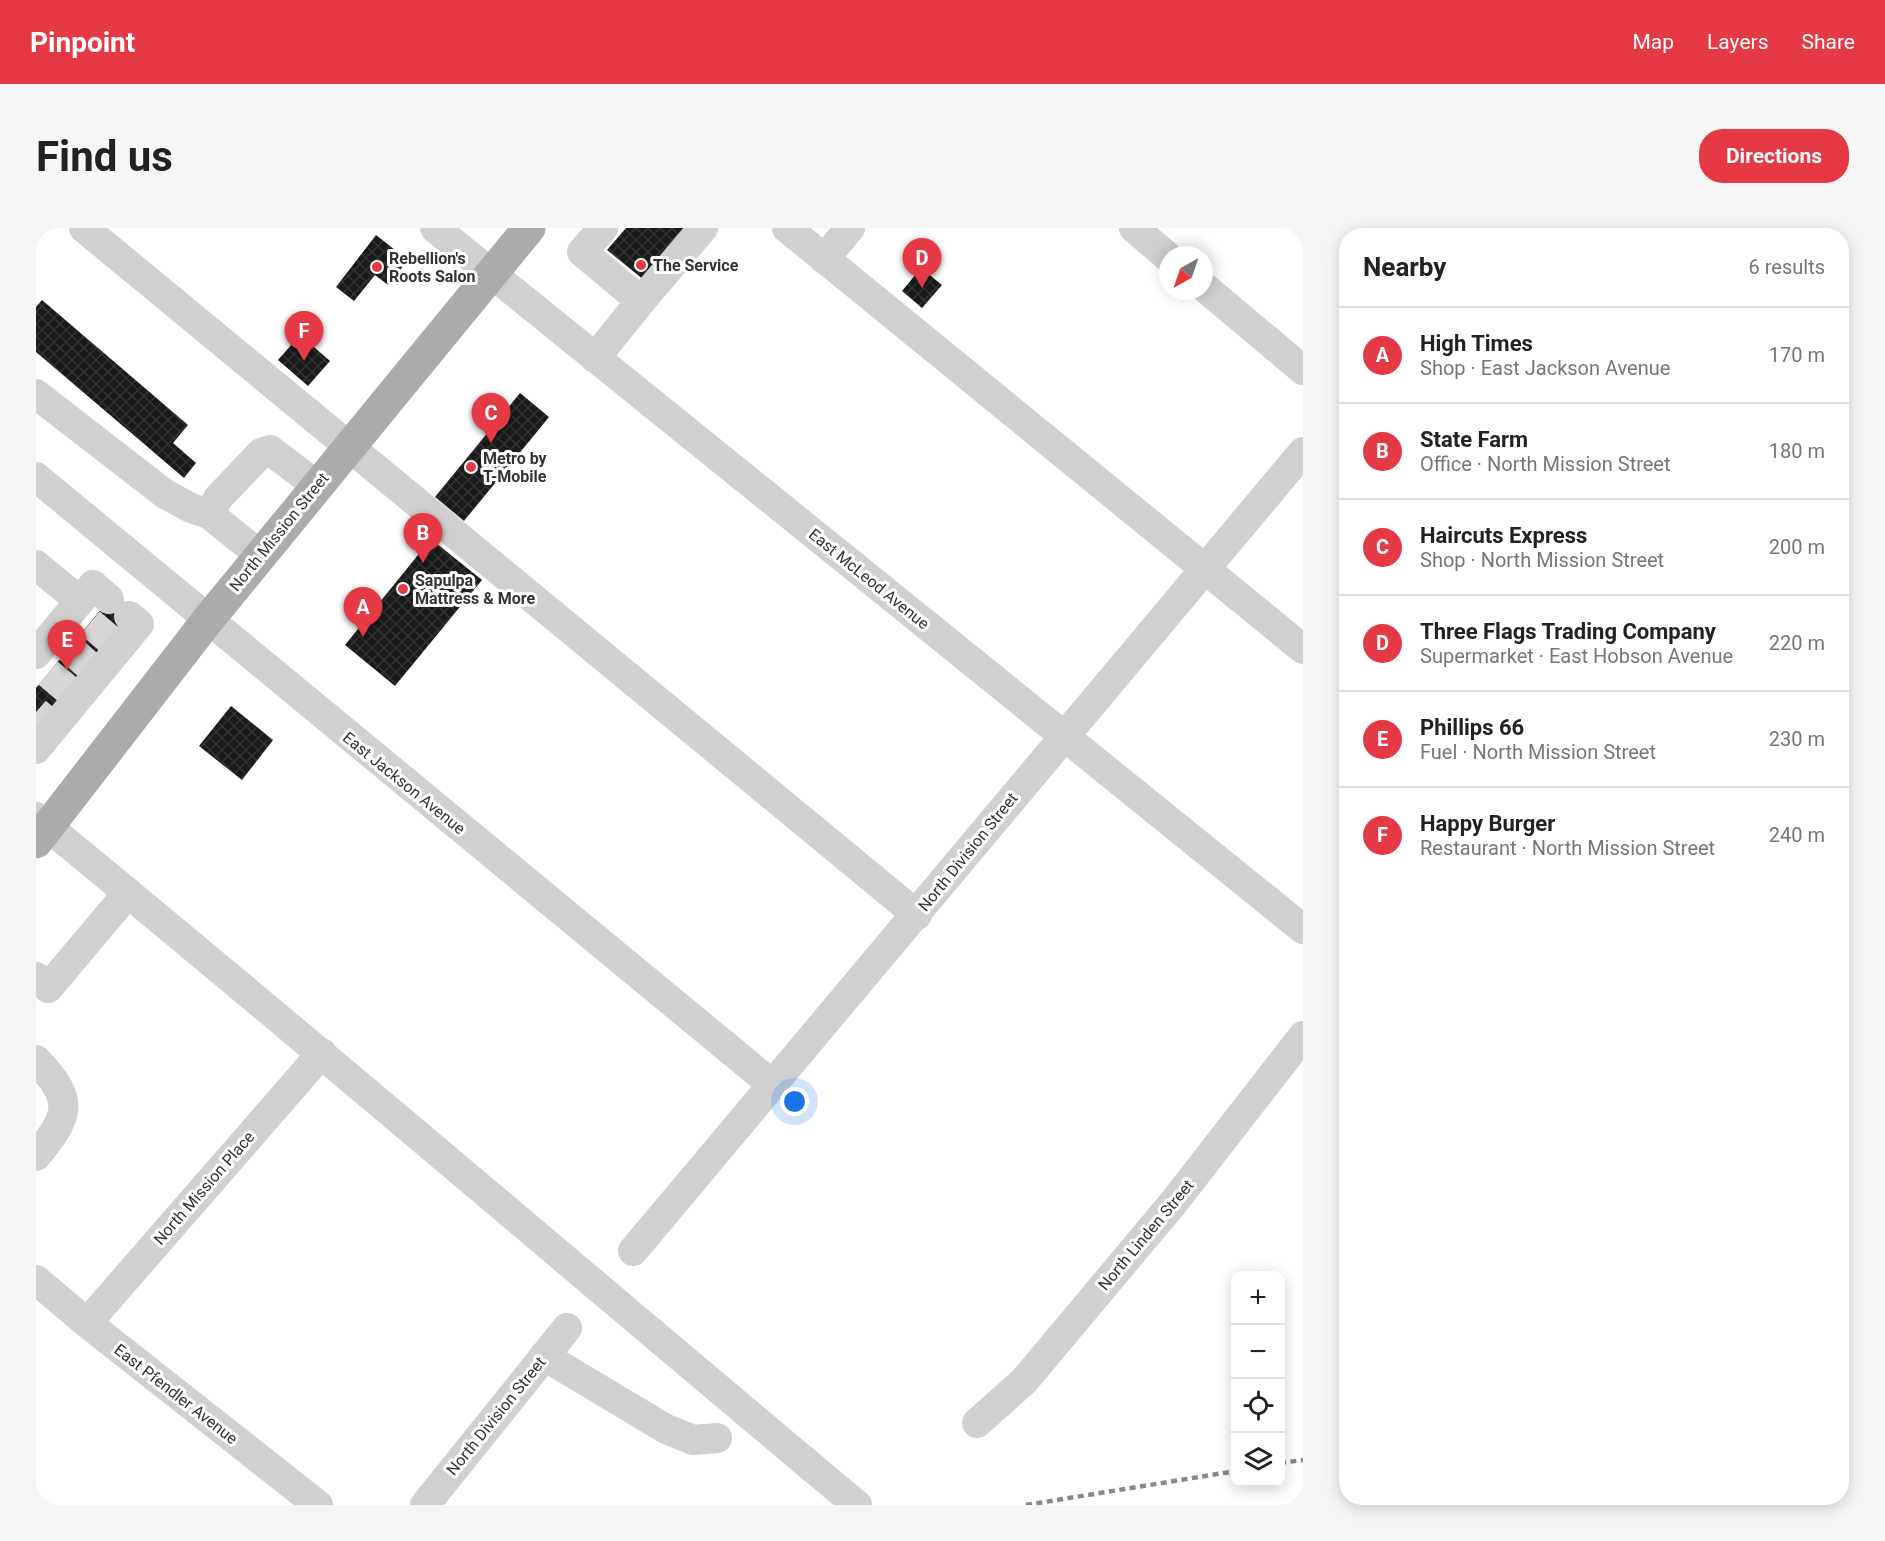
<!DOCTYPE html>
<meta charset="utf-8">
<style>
:root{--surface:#fff;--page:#f6f6f6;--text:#222;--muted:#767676;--line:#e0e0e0;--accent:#e63946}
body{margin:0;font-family:Roboto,sans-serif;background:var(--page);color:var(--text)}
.controls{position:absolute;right:18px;bottom:18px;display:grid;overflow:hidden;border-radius:12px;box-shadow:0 3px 15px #0003}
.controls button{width:54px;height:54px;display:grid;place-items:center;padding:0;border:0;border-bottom:2px solid var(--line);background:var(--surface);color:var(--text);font:30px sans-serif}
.compass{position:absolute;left:1123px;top:18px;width:54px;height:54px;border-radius:50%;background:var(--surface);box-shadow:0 3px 15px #0003;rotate:220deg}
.you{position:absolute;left:759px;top:874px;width:21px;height:21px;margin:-15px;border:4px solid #fff;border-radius:50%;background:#1a73e8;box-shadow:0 0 0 9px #1a73e833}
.badge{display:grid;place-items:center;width:39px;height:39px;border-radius:50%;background:var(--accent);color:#fff;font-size:20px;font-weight:700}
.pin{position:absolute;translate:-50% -50px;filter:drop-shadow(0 2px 3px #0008)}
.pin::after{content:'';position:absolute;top:32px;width:21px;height:18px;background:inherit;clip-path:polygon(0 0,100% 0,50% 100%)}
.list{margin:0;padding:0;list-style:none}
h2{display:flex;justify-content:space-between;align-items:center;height:78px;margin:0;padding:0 24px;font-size:26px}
h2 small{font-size:20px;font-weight:400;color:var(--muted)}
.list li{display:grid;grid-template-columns:39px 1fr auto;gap:18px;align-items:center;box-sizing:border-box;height:96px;padding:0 24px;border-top:2px solid var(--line)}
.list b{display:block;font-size:22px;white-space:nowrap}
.list p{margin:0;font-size:20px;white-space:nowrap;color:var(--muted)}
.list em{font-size:20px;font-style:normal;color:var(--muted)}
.icon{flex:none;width:33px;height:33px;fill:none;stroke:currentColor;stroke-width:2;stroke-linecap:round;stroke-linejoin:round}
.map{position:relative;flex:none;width:1267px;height:1277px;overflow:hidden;border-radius:24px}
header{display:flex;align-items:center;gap:36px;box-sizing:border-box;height:84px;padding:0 30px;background:var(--accent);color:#fff}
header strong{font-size:28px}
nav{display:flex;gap:33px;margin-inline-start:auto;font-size:21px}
.intro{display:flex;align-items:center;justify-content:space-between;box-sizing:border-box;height:144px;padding:0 36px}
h1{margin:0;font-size:42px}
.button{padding:15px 27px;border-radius:24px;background:var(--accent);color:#fff;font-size:21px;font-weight:700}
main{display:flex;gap:36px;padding:0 36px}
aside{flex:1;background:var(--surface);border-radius:24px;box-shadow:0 3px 15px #0003}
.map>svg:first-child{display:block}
</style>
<header>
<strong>Pinpoint</strong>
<nav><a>Map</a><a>Layers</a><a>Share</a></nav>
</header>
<div class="intro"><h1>Find us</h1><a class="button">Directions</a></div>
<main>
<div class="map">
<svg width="1267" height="1277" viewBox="0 0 1267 1277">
<defs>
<pattern id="building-cross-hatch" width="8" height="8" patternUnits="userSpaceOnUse" patternTransform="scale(1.5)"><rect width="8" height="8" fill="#1a1a1a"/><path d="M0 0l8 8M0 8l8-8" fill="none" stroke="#333"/></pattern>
</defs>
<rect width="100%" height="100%" fill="#fff"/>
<!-- building -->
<g fill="url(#building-cross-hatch)">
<path d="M590,0H651L608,52L571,22Z"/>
<path d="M340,7L372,32L352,57L339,47L318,73L300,59Z"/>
<path d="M885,40L906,57L886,80L866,63Z"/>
<path d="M6,72L152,197L137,215L160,235L148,250L0,124V79Z"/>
<path d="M264,107L294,133L272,158L242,132Z"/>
<path d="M484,165L513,189L428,293L399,269Z"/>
<path d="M395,311L446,352L359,458L309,417Z"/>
<path d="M76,368L96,385L0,501V460Z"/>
<path d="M195,478L237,512L206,552L163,518Z"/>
</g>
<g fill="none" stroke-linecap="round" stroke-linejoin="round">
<!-- minor-tunnel -->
<g stroke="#d6d6d6" stroke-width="30" stroke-dasharray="30 15" stroke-linecap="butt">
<path d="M54,395L74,412"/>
<path d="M33,420L52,437"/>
<path d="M12,445L32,462"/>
<path d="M0,484L8,491"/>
</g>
<!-- minor -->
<g stroke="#d0d0d0" stroke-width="30">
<path d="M48,0L881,687"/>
<path d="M399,0L1267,701"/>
<path d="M751,0L1267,421"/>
<path d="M1098,0L1132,29"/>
<path d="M788,31L814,0"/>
<path d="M1168,59L1267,142"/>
<path d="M605,73L667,0"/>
<path d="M559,130L605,73L546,24L567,0"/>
<path d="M0,166L129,266L155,280L173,286L224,327"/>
<path d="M0,249L738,858"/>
<path d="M173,286L183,269L225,225L234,222L280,257"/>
<path d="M0,337L44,373"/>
<path d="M0,426L57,357L73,371"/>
<path d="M0,521L103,396L93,388"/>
<path d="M0,589C276,815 547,1048 821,1277"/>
<path d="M0,749L12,760L92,665"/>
<path d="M0,832C39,872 34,887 0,928"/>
<path d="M597,1023L1267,224"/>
<path d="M0,1052L51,1095L282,1277"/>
<path d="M51,1095L286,825"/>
<path d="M508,1128L630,1201L657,1212L681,1210"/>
<path d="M941,1195L988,1153L1138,974L1267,808"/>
<path d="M389,1277L531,1100"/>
</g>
<!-- major -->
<path stroke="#ababab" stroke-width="33" d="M0,614L171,393L493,0"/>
<!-- rail -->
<g stroke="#888" stroke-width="4.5" stroke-dasharray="6 4.5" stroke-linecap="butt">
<path d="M1244,1235L1267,1232"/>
<path d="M990,1277L1200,1243"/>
</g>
</g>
<!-- markers -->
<g fill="#e63946" stroke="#fff" stroke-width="2">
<circle cx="605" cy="37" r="6"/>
<circle cx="341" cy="39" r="6"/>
<circle cx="435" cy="239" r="6"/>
<circle cx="367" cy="361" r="6"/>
</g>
<g text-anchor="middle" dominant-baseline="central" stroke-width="6" stroke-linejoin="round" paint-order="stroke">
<!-- poi labels -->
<g font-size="16" font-weight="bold" fill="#333" stroke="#fff" text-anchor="start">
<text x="353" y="30">Rebellion's<tspan x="353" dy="18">Roots Salon</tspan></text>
<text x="617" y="37">The Service</text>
<text x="447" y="230">Metro by<tspan x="447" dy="18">T-Mobile</tspan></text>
<text x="379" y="352">Sapulpa<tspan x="379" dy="18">Mattress &amp; More</tspan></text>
</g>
<!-- street labels -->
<g font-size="16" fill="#333" stroke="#fff">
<text transform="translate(243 304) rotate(-51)">North Mission Street</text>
<text transform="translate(833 351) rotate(39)">East McLeod Avenue</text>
<text transform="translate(368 555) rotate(39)">East Jackson Avenue</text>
<text transform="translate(932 624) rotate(-51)">North Division Street</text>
<text transform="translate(168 960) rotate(-49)">North Mission Place</text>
<text transform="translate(1110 1007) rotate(-50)">North Linden Street</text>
<text transform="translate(140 1166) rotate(38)">East Pfendler Avenue</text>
<text transform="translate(460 1188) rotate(-51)">North Division Street</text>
</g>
</g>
</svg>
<div class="controls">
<button>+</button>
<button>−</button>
<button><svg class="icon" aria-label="locate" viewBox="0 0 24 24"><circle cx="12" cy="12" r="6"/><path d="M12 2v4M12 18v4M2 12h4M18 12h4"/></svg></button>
<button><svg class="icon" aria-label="layers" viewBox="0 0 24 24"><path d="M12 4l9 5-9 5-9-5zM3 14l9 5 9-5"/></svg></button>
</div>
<svg class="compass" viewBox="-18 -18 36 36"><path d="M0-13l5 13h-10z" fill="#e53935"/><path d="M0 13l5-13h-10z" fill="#767676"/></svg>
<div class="you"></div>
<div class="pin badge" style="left:327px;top:409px">A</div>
<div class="pin badge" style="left:387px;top:335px">B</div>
<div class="pin badge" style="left:455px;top:215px">C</div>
<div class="pin badge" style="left:886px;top:60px">D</div>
<div class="pin badge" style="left:31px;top:442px">E</div>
<div class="pin badge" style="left:268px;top:133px">F</div>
</div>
<aside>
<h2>Nearby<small>6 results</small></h2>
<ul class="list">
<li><span class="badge">A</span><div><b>High Times</b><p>Shop · East Jackson Avenue</p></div><em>170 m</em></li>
<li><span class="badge">B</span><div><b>State Farm</b><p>Office · North Mission Street</p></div><em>180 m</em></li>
<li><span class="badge">C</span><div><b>Haircuts Express</b><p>Shop · North Mission Street</p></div><em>200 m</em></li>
<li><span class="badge">D</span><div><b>Three Flags Trading Company</b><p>Supermarket · East Hobson Avenue</p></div><em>220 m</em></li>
<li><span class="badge">E</span><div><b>Phillips 66</b><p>Fuel · North Mission Street</p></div><em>230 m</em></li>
<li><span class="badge">F</span><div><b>Happy Burger</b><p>Restaurant · North Mission Street</p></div><em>240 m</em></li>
</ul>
</aside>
</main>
